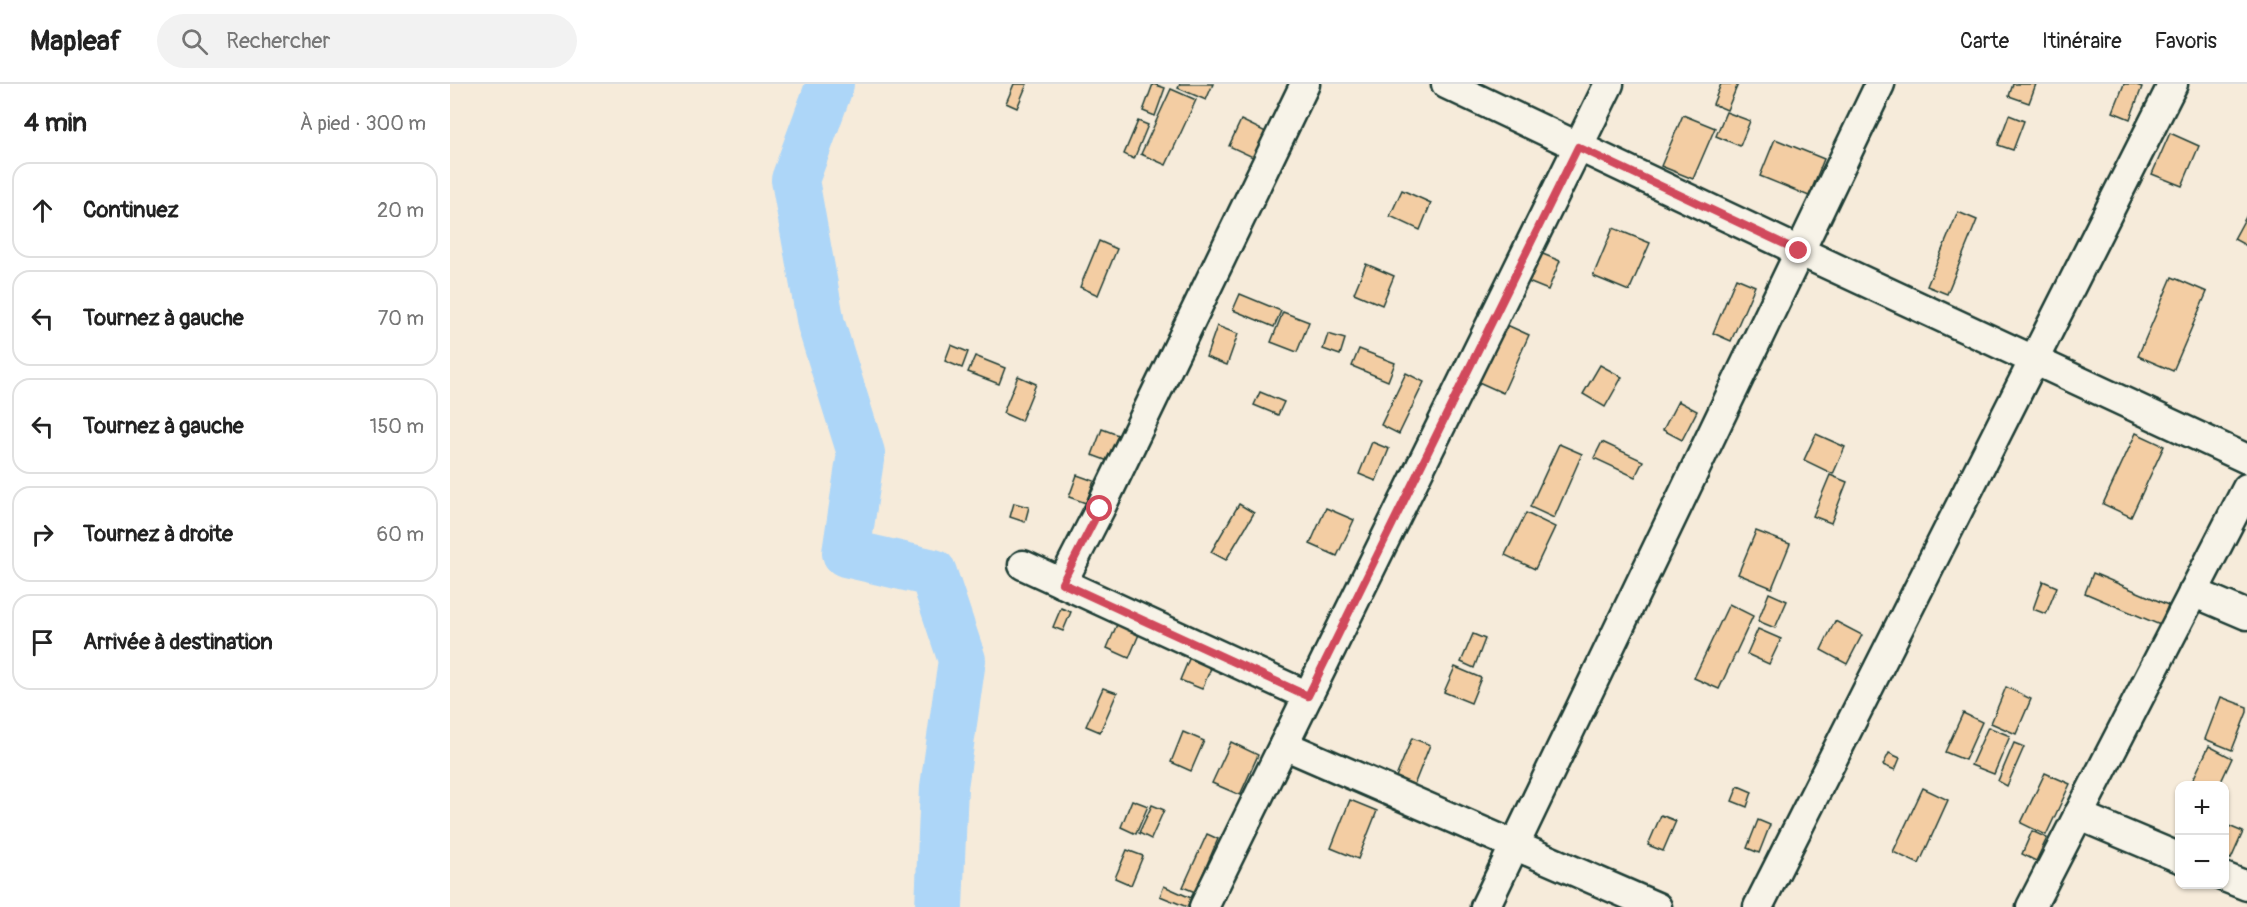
<!DOCTYPE html>
<html lang="fr">
<meta charset="utf-8">
<style>
:root{--surface:#fff;--page:#f2f2f2;--text:#222;--muted:#767676;--line:#e0e0e0}
body{margin:0;font-family:Pangolin,sans-serif;background:var(--page);color:var(--text)}
.controls{position:absolute;right:18px;bottom:18px;display:grid;overflow:hidden;border-radius:12px;box-shadow:0 2px 4px #0004}
.controls button{width:54px;height:54px;display:grid;place-items:center;padding:0;border:0;border-bottom:2px solid var(--line);background:var(--surface);color:var(--text);font:30px sans-serif}
.stop{position:absolute;width:18px;height:18px;margin:-14px;border:4px solid #d1495b;border-radius:50%;background:#fff}
.stop.end{background:#d1495b;border-color:#fff;box-shadow:0 2px 6px #0008}
.list{margin:0;padding:0;list-style:none}
h2{display:flex;justify-content:space-between;align-items:center;height:78px;margin:0;padding:0 24px;font-size:26px}
h2 small{font-size:20px;font-weight:400;color:var(--muted)}
.list li{display:grid;grid-template-columns:39px 1fr auto;gap:18px;align-items:center;box-sizing:border-box;height:96px;margin:0 12px 12px;padding:0 12px;border:2px solid var(--line);border-radius:18px}
.list b{display:block;font-size:22px;white-space:nowrap}
.list em{font-size:20px;font-style:normal;color:var(--muted)}
.icon{flex:none;width:33px;height:33px;fill:none;stroke:currentColor;stroke-width:2;stroke-linecap:round;stroke-linejoin:round}
.map{position:relative;flex:none;width:1797px;height:823px;overflow:hidden}
header{display:flex;align-items:center;gap:36px;box-sizing:border-box;height:84px;padding:0 30px;background:var(--surface);border-bottom:2px solid var(--line)}
header strong{font-size:28px}
nav{display:flex;gap:33px;margin-inline-start:auto;font-size:21px}
.search{width:420px;height:54px;background:var(--page);display:flex;align-items:center;gap:15px;box-sizing:border-box;padding:0 21px;border-radius:33px;color:var(--muted);font-size:22px}
main{display:flex}
aside{flex:1;background:var(--surface)}
.map>svg:first-child{display:block}
</style>
<header>
<strong>Mapleaf</strong>
<div class="search"><svg class="icon" aria-label="search" viewBox="0 0 24 24"><circle cx="10" cy="10" r="6"/><path d="M15 15l6 6"/></svg>Rechercher</div>
<nav><a>Carte</a><a>Itinéraire</a><a>Favoris</a></nav>
</header>
<main>
<aside>
<h2>4 min<small>À pied · 300 m</small></h2>
<ul class="list">
<li><svg class="icon" aria-label="ahead" viewBox="0 0 24 24"><path d="M12 20V5M6 11l6-6 6 6"/></svg><div><b>Continuez</b></div><em>20 m</em></li>
<li><svg class="icon" aria-label="left" viewBox="0 0 24 24"><path d="M17 20v-9H6M10 6l-5 5 5 5"/></svg><div><b>Tournez à gauche</b></div><em>70 m</em></li>
<li><svg class="icon" aria-label="left" viewBox="0 0 24 24"><path d="M17 20v-9H6M10 6l-5 5 5 5"/></svg><div><b>Tournez à gauche</b></div><em>150 m</em></li>
<li><svg class="icon" aria-label="right" viewBox="0 0 24 24"><path d="M7 20v-9h11M14 6l5 5-5 5"/></svg><div><b>Tournez à droite</b></div><em>60 m</em></li>
<li><svg class="icon" aria-label="arrive" viewBox="0 0 24 24"><path d="M6 21V4h12l-3 4 3 4H6"/></svg><div><b>Arrivée à destination</b></div></li>
</ul>
</aside>
<div class="map">
<svg width="1797" height="823" viewBox="0 0 1797 823">
<rect width="100%" height="100%" fill="#f6ebda"/>
<filter id="ink" filterUnits="userSpaceOnUse"><feTurbulence type="fractalNoise" baseFrequency=".0167" numOctaves="2"/><feDisplacementMap in="SourceGraphic" scale="12" xChannelSelector="R" yChannelSelector="G"/><feConvolveMatrix kernelMatrix="1 2 1 2 8 2 1 2 1" color-interpolation-filters="sRGB"/></filter>
<g filter="url(#ink)">
<g fill="none" stroke-linecap="round" stroke-linejoin="round">
<!-- river -->
<path stroke="#add6f8" stroke-width="48" d="M380,0L345,96L371,240L411,369L396,469L483,489L512,576L494,703L489,823"/>
</g>
<!-- building -->
<g fill="#f3cda3" stroke="#1f3d34" stroke-width="1.5">
<path d="M564,0H577L567,24L556,19Z"/>
<path d="M703,0L715,4L705,32L693,27Z"/>
<path d="M730,0H763L756,16L728,4Z"/>
<path d="M1271,0H1288L1277,26L1263,20Z"/>
<path d="M1563,0H1586L1579,19L1559,12Z"/>
<path d="M1674,0H1684L1692,3L1680,35L1663,28Z"/>
<path d="M721,5L746,16L716,81L691,70Z"/>
<path d="M1276,28L1300,37L1290,62L1266,52Z"/>
<path d="M1233,31L1265,44L1243,95L1211,82Z"/>
<path d="M1559,31L1574,37L1563,66L1548,61Z"/>
<path d="M791,36L818,49L807,75L779,62Z"/>
<path d="M688,37L698,41L684,75L674,70Z"/>
<path d="M1720,49L1749,62L1732,102L1702,90Z"/>
<path d="M1325,55L1374,75L1359,112L1310,92Z"/>
<path d="M952,106L981,119L970,146L940,132Z"/>
<path d="M1508,128L1527,136L1497,210L1477,202Z"/>
<path d="M1797,131V162L1784,155Z"/>
<path d="M1163,144L1200,159L1179,207L1143,192Z"/>
<path d="M649,157L667,165L648,211L630,203Z"/>
<path d="M1083,166L1110,177L1098,206L1071,195Z"/>
<path d="M916,180L944,192L932,221L904,209Z"/>
<path d="M1722,193L1757,208L1723,287L1688,272Z"/>
<path d="M1286,194L1305,202L1281,257L1263,249Z"/>
<path d="M790,210L831,227L824,243L783,226Z"/>
<path d="M833,228L859,238L847,268L821,258Z"/>
<path d="M1048,237L1079,251L1053,309L1022,295Z"/>
<path d="M767,242L788,250L777,281L756,273Z"/>
<path d="M878,250L895,255L890,271L873,265Z"/>
<path d="M501,261L518,268L512,284L495,277Z"/>
<path d="M909,265L945,279L938,297L902,282Z"/>
<path d="M525,272L555,284L549,300L518,288Z"/>
<path d="M1150,281L1172,293L1155,323L1133,310Z"/>
<path d="M956,289L974,298L949,350L931,341Z"/>
<path d="M568,292L586,300L571,337L553,329Z"/>
<path d="M810,308L834,318L828,331L804,321Z"/>
<path d="M1228,317L1247,327L1232,356L1213,346Z"/>
<path d="M652,345L668,351L658,377L642,371Z"/>
<path d="M1686,349L1714,362L1681,433L1653,420Z"/>
<path d="M1366,350L1395,363L1383,390L1354,376Z"/>
<path d="M922,358L939,365L926,397L909,390Z"/>
<path d="M1152,358L1193,377L1185,393L1144,374Z"/>
<path d="M1109,360L1132,370L1104,434L1080,423Z"/>
<path d="M627,391L644,397L636,419L619,413Z"/>
<path d="M1380,391L1397,398L1381,439L1363,432Z"/>
<path d="M564,419L579,423L575,438L560,433Z"/>
<path d="M789,420L804,429L776,476L761,468Z"/>
<path d="M876,424L904,436L887,472L860,460Z"/>
<path d="M1076,429L1105,443L1085,485L1055,471Z"/>
<path d="M1306,447L1340,460L1322,504L1288,490Z"/>
<path d="M1643,489L1718,521L1710,541L1635,509Z"/>
<path d="M1593,497L1607,503L1596,530L1583,525Z"/>
<path d="M1319,509L1337,517L1325,544L1308,537Z"/>
<path d="M1279,520L1303,532L1269,605L1244,594Z"/>
<path d="M611,524L621,528L613,547L603,543Z"/>
<path d="M1385,537L1412,551L1397,580L1371,566Z"/>
<path d="M668,538L690,548L679,574L657,564Z"/>
<path d="M1308,545L1331,555L1319,580L1297,570Z"/>
<path d="M1023,550L1035,555L1024,584L1011,578Z"/>
<path d="M742,568L764,577L752,605L730,596Z"/>
<path d="M1005,583L1031,594L1021,619L994,608Z"/>
<path d="M1556,603L1581,615L1566,650L1541,639Z"/>
<path d="M653,604L667,609L650,648L636,642Z"/>
<path d="M1771,613L1797,623V628L1782,666L1755,655Z"/>
<path d="M1513,629L1532,638L1515,676L1495,668Z"/>
<path d="M1538,643L1560,652L1544,690L1521,681Z"/>
<path d="M733,648L754,657L741,687L721,678Z"/>
<path d="M962,654L980,661L964,701L946,693Z"/>
<path d="M781,658L808,671L790,711L762,699Z"/>
<path d="M1564,659L1574,663L1557,702L1548,697Z"/>
<path d="M1759,662L1782,674L1769,702H1740Z"/>
<path d="M1439,669L1450,674L1445,686L1433,681Z"/>
<path d="M1595,689L1620,700L1596,751L1571,739Z"/>
<path d="M1288,702L1302,708L1297,723L1282,717Z"/>
<path d="M1473,704L1498,716L1469,780L1443,768Z"/>
<path d="M682,716L698,722L686,750L671,743Z"/>
<path d="M900,716L927,727L908,775L881,764Z"/>
<path d="M702,721L714,726L701,755L689,749Z"/>
<path d="M1211,731L1226,737L1213,767L1198,761Z"/>
<path d="M1308,736L1320,741L1309,769L1297,764Z"/>
<path d="M1774,740L1793,748L1781,775L1774,773Z"/>
<path d="M1582,747L1597,754L1586,777L1572,770Z"/>
<path d="M757,750L768,755L745,808L733,803Z"/>
<path d="M677,766L693,772L681,801L665,794Z"/>
<path d="M714,802L741,814L737,823L710,812Z"/>
</g>
<g fill="none" stroke-linecap="round" stroke-linejoin="round">
<defs>
<g id="minor">
<path d="M996,0L1349,167L1797,375"/>
<path d="M573,481L858,612"/>
<path d="M612,499L650,425L855,0"/>
<path d="M1743,508L1797,531"/>
<path d="M834,661L1207,823"/>
<path d="M1628,731L1730,774"/>
<path d="M1774,793L1797,802"/>
<path d="M754,823L1159,0"/>
<path d="M1035,823L1430,0"/>
<path d="M1308,823L1723,0"/>
<path d="M1581,823L1797,404"/>
</g>
</defs>
<!-- minor casing -->
<use href="#minor" stroke="#1f3d34" stroke-width="33"/>
<!-- minor -->
<use href="#minor" stroke="#f7f3e8" stroke-width="28"/>
</g>
</g>
<g fill="none" stroke-linecap="round" stroke-linejoin="round" filter="url(#ink)">
<!-- route -->
<path stroke="#d1495b" stroke-width="8" d="M650,425L612,499L858,612L1128,63L1349,167"/>
</g>
</svg>
<div class="controls">
<button>+</button>
<button>−</button>
</div>
<div class="stop" style="left:650px;top:425px"></div>
<div class="stop end" style="left:1349px;top:167px"></div>
</div>
</main>
